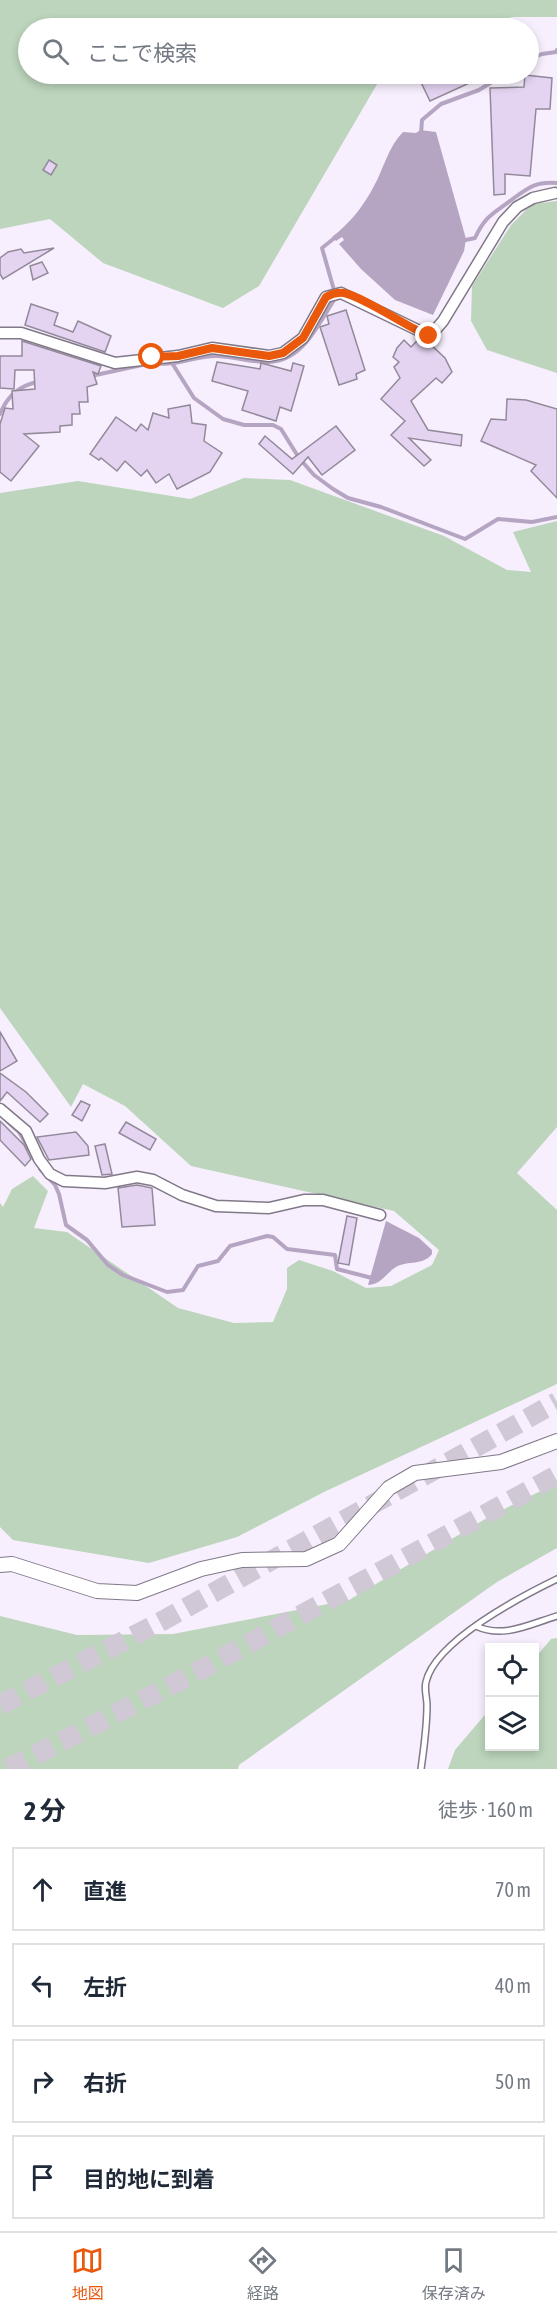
<!DOCTYPE html>
<html lang="ja">
<meta charset="utf-8">
<style>
:root{--surface:#fff;--page:#f6f6f7;--text:#1f2937;--muted:#747a83;--line:#e0e1e3;--accent:#ea580c}
body{margin:0;font-family:"Asap Condensed","Noto Sans JP",sans-serif;background:var(--page);color:var(--text)}
.controls{position:absolute;right:18px;bottom:18px;display:grid;overflow:hidden;border-radius:0px;box-shadow:0 3px 9px #0003}
.controls button{width:54px;height:54px;display:grid;place-items:center;padding:0;border:0;border-bottom:2px solid var(--line);background:var(--surface);color:var(--text);font:30px sans-serif}
.stop{position:absolute;width:18px;height:18px;margin:-14px;border:4px solid #ea580c;border-radius:50%;background:#fff}
.stop.end{background:#ea580c;border-color:#fff;box-shadow:0 2px 6px #0008}
.list{margin:0;padding:0;list-style:none}
h2{display:flex;justify-content:space-between;align-items:center;height:78px;margin:0;padding:0 24px;font-size:26px}
h2 small{font-size:20px;font-weight:400;color:var(--muted)}
.list li{display:grid;grid-template-columns:39px 1fr auto;gap:18px;align-items:center;box-sizing:border-box;height:84px;margin:0 12px 12px;padding:0 12px;border:2px solid var(--line);border-radius:0px}
.list b{display:block;font-size:22px;white-space:nowrap}
.list em{font-size:20px;font-style:normal;color:var(--muted)}
.icon{flex:none;width:33px;height:33px;fill:none;stroke:currentColor;stroke-width:2;stroke-linecap:round;stroke-linejoin:round}
.map{position:relative;flex:none;width:557px;height:1769px;overflow:hidden}
.search{position:absolute;background:var(--surface);box-shadow:0 3px 9px #0003;left:18px;right:18px;top:18px;height:66px;display:flex;align-items:center;gap:15px;box-sizing:border-box;padding:0 21px;border-radius:33px;color:var(--muted);font-size:22px}
.sheet{height:462px;background:var(--surface)}
nav{display:flex;justify-content:space-around;align-items:center;box-sizing:border-box;height:84px;border-top:2px solid var(--line);background:var(--surface);font-size:16px;color:var(--muted)}
nav a{display:grid;justify-items:center;gap:3px}
nav .on{color:var(--accent)}
.map>svg:first-child{display:block}
</style>
<div class="map">
<svg width="557" height="1769" viewBox="0 0 557 1769">
<rect width="100%" height="100%" fill="#f7effd"/>
<!-- green -->
<g fill="#bdd5bc">
<path d="M0,0H557V17H513L465,28H28V74H383L259,286L223,308L103,263L50,219L0,229Z"/>
<path d="M557,201V373L487,350L471,321L472,286L511,225L532,204Z"/>
<path d="M244,478L290,480L444,536L507,570L531,572L513,532L557,521V1127L517,1173L557,1210V1384L326,1491L237,1537L149,1563L13,1540L0,1527V1203L3,1207L12,1189L33,1176L48,1191L34,1228L67,1232L178,1308L234,1323L273,1322L287,1289V1268L299,1260L333,1271L366,1288L391,1286L432,1265L439,1250L394,1211L191,1166L125,1106L83,1084L71,1107L0,1008V493L78,481L190,499Z"/>
<path d="M557,1483V1548L497,1582L239,1765L238,1769H0V1616L77,1635L173,1634L349,1600L492,1515Z"/>
<path d="M557,1638V1769H448L455,1750L489,1710L490,1746H534L535,1658L551,1639Z"/>
</g>
<!-- water -->
<g fill="#b5a5c2">
<path d="M420,130L436,132L466,239L464,251L433,315L395,300L361,269L339,244L344,240L342,237L336,241L332,237C350,223 363,207 374,186C384,168 388,147 403,132L416,133Z"/>
<path d="M386,1221L419,1238L432,1250V1254C423,1266 408,1260 396,1267C386,1273 381,1285 368,1285Z"/>
</g>
<g fill="none" stroke-linecap="round" stroke-linejoin="round">
<!-- stream -->
<g stroke="#b5a5c2" stroke-width="4">
<path d="M528,60L542,54L556,52L557,50"/>
<path d="M421,134L422,120L441,104L479,90L505,74"/>
<path d="M461,241L475,238C486,214 495,213 514,198C529,187 537,181 557,183"/>
<path d="M152,363C174,367 194,356 216,356C233,356 249,362 266,362C303,363 318,324 336,297L322,248L337,236"/>
<path d="M172,363L194,398L223,419L244,425H273L281,429L299,458L314,475L333,489L348,498L381,507L465,539L498,519L532,522L557,517"/>
<path d="M91,376L142,365"/>
<path d="M0,414C7,396 19,386 37,382"/>
<path d="M8,1122L19,1132L29,1149"/>
<path d="M40,1169L55,1185L59,1194L66,1225L87,1240L108,1265L123,1275L167,1292L183,1290L198,1266L218,1261L230,1246L267,1236L273,1237L287,1249L335,1255L337,1269L372,1278"/>
</g>
</g>
<!-- building -->
<g fill="#e4d4f2" stroke="#92899a" stroke-width="1.5">
<path d="M417,74H489L430,101Z"/>
<path d="M525,75L552,78L550,109H536L530,176L505,174V194L494,195L490,88L524,87Z"/>
<path d="M49,160L57,165L51,175L43,170Z"/>
<path d="M54,248L3,279L0,274V258L8,252L21,249L24,253Z"/>
<path d="M42,262L48,273L33,280L30,266Z"/>
<path d="M31,304L58,313L54,325L73,332L78,321L111,336L105,352L25,325Z"/>
<path d="M346,310L365,370L356,374L357,379L339,385L320,327L329,324L327,316Z"/>
<path d="M419,339L429,343L445,358L452,372L442,383L436,378L411,401L428,430L462,435L461,446L409,438L431,460L424,466L391,435L405,421L381,399L400,378L394,367L399,362L393,357L397,348L404,340L411,347Z"/>
<path d="M22,341L101,366L98,374L93,372L97,384L87,387L88,402H79L80,414H72V425L60,426V432L24,434L39,446L11,481L0,472V424L5,408L13,409L12,391L35,389L34,370H15L14,389L0,388V356H22Z"/>
<path d="M217,362L260,369L261,363L291,371L293,363L304,366L291,411L280,407L276,421L242,410L248,391L212,381Z"/>
<path d="M507,399L526,400L557,409V498L531,471L536,465L481,441L491,419L506,420Z"/>
<path d="M190,405L192,423L206,425L204,441L222,453L210,472L177,489L169,474L156,483L147,470L141,476L125,461L117,471L101,458L99,460L90,454L116,417L136,431L141,424L148,430L153,413L169,418L168,409Z"/>
<path d="M336,426L355,450L322,475L308,457L293,474L259,444L265,436L292,459Z"/>
<path d="M0,1032L17,1061L0,1071Z"/>
<path d="M0,1073L26,1092L48,1114L40,1122L7,1092L0,1101Z"/>
<path d="M81,1101L90,1105L82,1121L72,1115Z"/>
<path d="M0,1121L24,1145L31,1159L25,1166L0,1140Z"/>
<path d="M126,1122L156,1139L150,1150L119,1133Z"/>
<path d="M76,1132L88,1146L89,1155L49,1160L37,1137Z"/>
<path d="M105,1144L112,1174L102,1175L95,1146Z"/>
<path d="M137,1185L152,1188L155,1225L122,1227L118,1188Z"/>
<path d="M347,1216L357,1218L349,1265L338,1263Z"/>
</g>
<g fill="none" stroke-linecap="round" stroke-linejoin="round">
<!-- motorway-tunnel -->
<g stroke="#d0c9d5" stroke-width="20" stroke-dasharray="20 10" stroke-linecap="butt">
<path d="M0,1705L164,1620L557,1402"/>
<path d="M8,1769L191,1675L557,1475"/>
</g>
<defs>
<g id="service">
<path d="M476,1626C503,1639 530,1624 557,1616"/>
<path d="M421,1769C424,1748 427,1726 427,1705C427,1698 424,1689 426,1682C435,1641 522,1596 557,1579"/>
</g>
<g id="minor">
<path d="M0,333H21L115,363L178,356L212,348L269,356L283,353L303,338L326,297L341,293L430,336L443,321L503,222L517,207L533,198L555,193"/>
<path d="M0,1109L26,1131L39,1159L50,1174L64,1181L105,1183L137,1177L153,1180L182,1195L216,1206L269,1208L304,1200H323L380,1215"/>
</g>
<path id="tertiary" d="M0,1565L12,1564L97,1591L137,1593L201,1569L242,1560L306,1559L339,1544L389,1488L415,1473L501,1462L557,1441"/>
</defs>
<!-- service casing -->
<use href="#service" stroke="#817888" stroke-width="8"/>
<!-- minor casing -->
<use href="#minor" stroke="#817888" stroke-width="13"/>
<!-- tertiary casing -->
<use href="#tertiary" stroke="#817888" stroke-width="16"/>
<!-- service -->
<use href="#service" stroke="#fff" stroke-width="5"/>
<!-- minor -->
<use href="#minor" stroke="#fff" stroke-width="10"/>
<!-- tertiary -->
<use href="#tertiary" stroke="#fff" stroke-width="14"/>
</g>
<g fill="none" stroke-linecap="round" stroke-linejoin="round">
<!-- route -->
<path stroke="#ea580c" stroke-width="8" d="M152,357L178,356L212,348L269,356L283,353L303,338L326,297C331,294 337,292 344,293C366,298 405,326 429,336"/>
</g>
</svg>
<div class="controls">
<button><svg class="icon" aria-label="locate" viewBox="0 0 24 24"><circle cx="12" cy="12" r="6"/><path d="M12 2v4M12 18v4M2 12h4M18 12h4"/></svg></button>
<button><svg class="icon" aria-label="layers" viewBox="0 0 24 24"><path d="M12 4l9 5-9 5-9-5zM3 14l9 5 9-5"/></svg></button>
</div>
<div class="stop" style="left:152px;top:357px"></div>
<div class="stop end" style="left:429px;top:336px"></div>
<div class="search"><svg class="icon" aria-label="search" viewBox="0 0 24 24"><circle cx="10" cy="10" r="6"/><path d="M15 15l6 6"/></svg>ここで検索</div>
</div>
<section class="sheet">
<h2>2 分<small>徒歩 · 160 m</small></h2>
<ul class="list">
<li><svg class="icon" aria-label="ahead" viewBox="0 0 24 24"><path d="M12 20V5M6 11l6-6 6 6"/></svg><div><b>直進</b></div><em>70 m</em></li>
<li><svg class="icon" aria-label="left" viewBox="0 0 24 24"><path d="M17 20v-9H6M10 6l-5 5 5 5"/></svg><div><b>左折</b></div><em>40 m</em></li>
<li><svg class="icon" aria-label="right" viewBox="0 0 24 24"><path d="M7 20v-9h11M14 6l5 5-5 5"/></svg><div><b>右折</b></div><em>50 m</em></li>
<li><svg class="icon" aria-label="arrive" viewBox="0 0 24 24"><path d="M6 21V4h12l-3 4 3 4H6"/></svg><div><b>目的地に到着</b></div></li>
</ul>
</section>
<nav>
<a class="on"><svg class="icon" aria-label="map" viewBox="0 0 24 24"><path d="M3 6l6-2 6 2 6-2v14l-6 2-6-2-6 2zM9 4v14M15 6v14"/></svg>地図</a>
<a><svg class="icon" aria-label="directions" viewBox="0 0 24 24"><path d="M12 3l9 9-9 9-9-9zM9 14v-3h6M13 9l2 2-2 2"/></svg>経路</a>
<a><svg class="icon" aria-label="saved" viewBox="0 0 24 24"><path d="M7 4h10v16l-5-4-5 4z"/></svg>保存済み</a>
</nav>
